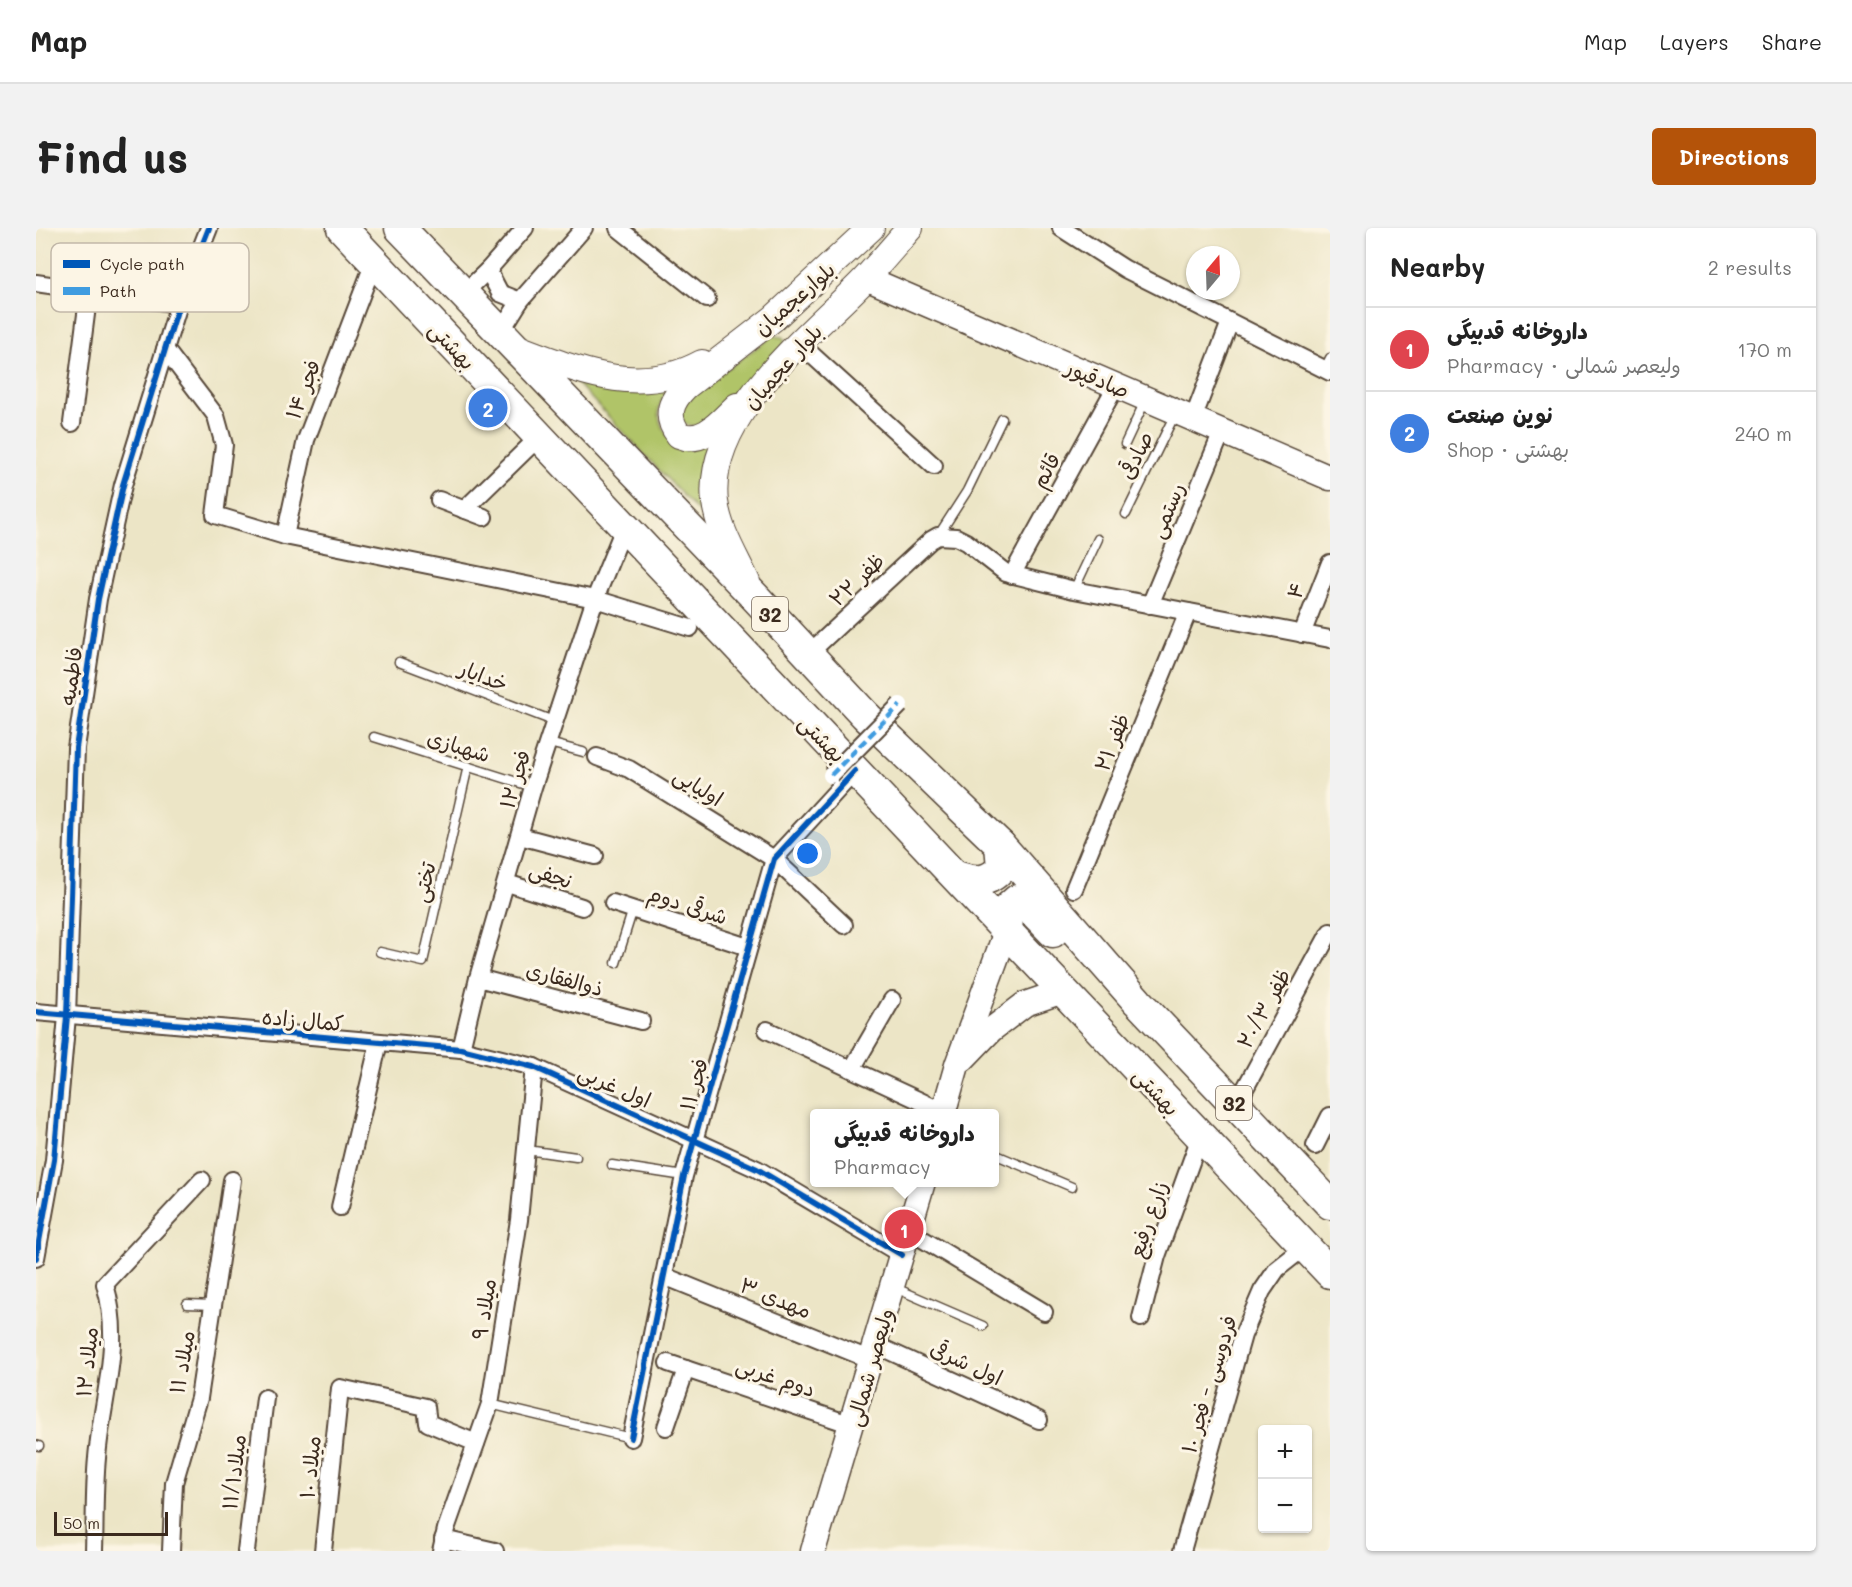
<!DOCTYPE html>
<meta charset="utf-8">
<style>
:root{--surface:#fff;--page:#f2f2f2;--text:#222;--muted:#767676;--line:#e0e0e0;--accent:#b45309}
body{margin:0;font-family:Mali,"Playpen Sans Arabic",sans-serif;background:var(--page);color:var(--text)}
.controls{position:absolute;right:18px;bottom:18px;display:grid;overflow:hidden;border-radius:6px;box-shadow:0 2px 4px #0004}
.controls button{width:54px;height:54px;display:grid;place-items:center;padding:0;border:0;border-bottom:2px solid var(--line);background:var(--surface);color:var(--text);font:30px sans-serif}
.compass{position:absolute;left:1150px;top:18px;width:54px;height:54px;border-radius:50%;background:var(--surface);box-shadow:0 2px 4px #0004;rotate:19deg}
.scale{position:absolute;left:18px;bottom:15px;width:114px;box-sizing:border-box;padding-left:6px;border:3px solid #3b2a1e;border-top:0;font-size:16px;line-height:21px;white-space:nowrap;color:#3b2a1e;-webkit-text-stroke:4px #fcf5e5;paint-order:stroke}
.you{position:absolute;left:772px;top:626px;width:21px;height:21px;margin:-15px;border:4px solid #fff;border-radius:50%;background:#1a73e8;box-shadow:0 0 0 9px #1a73e833}
.badge{display:grid;place-items:center;width:39px;height:39px;border-radius:50%;background:var(--accent);color:#fff;font-size:20px;font-weight:700}
.pin{position:absolute;translate:-50% -50%;border:3px solid #fff;box-shadow:0 2px 6px #0006}
.popup{position:absolute;left:774px;top:881px;width:189px;height:78px;box-sizing:border-box;display:grid;place-content:center;border-radius:6px;background:var(--surface);filter:drop-shadow(0 2px 4px #0005);font-size:20px;white-space:nowrap;color:var(--muted)}
.popup b{font-size:22px;color:var(--text)}
.popup::after{content:'';position:absolute;left:50%;top:100%;margin-left:-12px;border:12px solid transparent;border-top-color:var(--surface)}
.list{margin:0;padding:0;list-style:none}
h2{display:flex;justify-content:space-between;align-items:center;height:78px;margin:0;padding:0 24px;font-size:26px}
h2 small{font-size:20px;font-weight:400;color:var(--muted)}
.list li{display:grid;grid-template-columns:39px 1fr auto;gap:18px;align-items:center;box-sizing:border-box;height:84px;padding:0 24px;border-top:2px solid var(--line)}
.list b{display:block;font-size:22px;white-space:nowrap}
.list p{margin:0;font-size:20px;white-space:nowrap;color:var(--muted)}
.list em{font-size:20px;font-style:normal;color:var(--muted)}
.map{position:relative;flex:none;width:1294px;height:1323px;overflow:hidden;border-radius:6px}
header{display:flex;align-items:center;gap:36px;box-sizing:border-box;height:84px;padding:0 30px;background:var(--surface);border-bottom:2px solid var(--line)}
header strong{font-size:28px}
nav{display:flex;gap:33px;margin-inline-start:auto;font-size:21px}
.intro{display:flex;align-items:center;justify-content:space-between;box-sizing:border-box;height:144px;padding:0 36px}
h1{margin:0;font-size:42px}
.button{padding:15px 27px;border-radius:6px;background:var(--accent);color:#fff;font-size:21px;font-weight:700}
main{display:flex;gap:36px;padding:0 36px}
aside{flex:1;background:var(--surface);border-radius:6px;box-shadow:0 2px 4px #0004}
.map>svg:first-child{display:block}
</style>
<header>
<strong>Map</strong>
<nav><a>Map</a><a>Layers</a><a>Share</a></nav>
</header>
<div class="intro"><h1>Find us</h1><a class="button">Directions</a></div>
<main>
<div class="map">
<svg width="1294" height="1323" viewBox="0 0 1294 1323">
<rect width="100%" height="100%" fill="#fcf5e5"/>
<filter id="ink" filterUnits="userSpaceOnUse"><feTurbulence type="fractalNoise" baseFrequency=".0167" numOctaves="2"/><feDisplacementMap in="SourceGraphic" scale="12" xChannelSelector="R" yChannelSelector="G"/><feConvolveMatrix kernelMatrix="1 2 1 2 8 2 1 2 1" color-interpolation-filters="sRGB"/></filter>
<filter id="wash" filterUnits="userSpaceOnUse"><feTurbulence type="fractalNoise" baseFrequency=".008" numOctaves="4" result="noise"/><feDisplacementMap in="SourceGraphic" scale="24" xChannelSelector="R" yChannelSelector="G"/><feGaussianBlur stdDeviation="1.35" result="paint"/><feColorMatrix in="noise" values="0 0 0 0 0 0 0 0 0 0 0 0 0 0 0 0 0 1.4 0 .05"/><feComposite in="paint" operator="in"/></filter>
<g filter="url(#wash)">
<rect width="100%" height="100%" fill="#ece5c6"/>
<!-- green -->
<g fill="#b0c467" stroke="#767742" stroke-width="1.5">
<path d="M737,108L746,109L749,112L748,121L671,195L663,200L641,193L648,171Z"/>
<path d="M539,153L638,156C622,172 617,188 631,207L678,210L672,294Z"/>
</g>
</g>
<g filter="url(#ink)">
<g fill="none" stroke-linecap="round" stroke-linejoin="round">
<defs>
<g id="lane">
<path d="M1288,142L1294,130"/>
<path d="M1089,216L1110,171"/>
<path d="M1090,286L1140,184"/>
<path d="M902,308L931,263L966,191"/>
<path d="M1038,362L1062,311"/>
<path d="M363,434L520,494"/>
<path d="M338,509L497,559"/>
<path d="M513,515L547,524"/>
<path d="M344,724L387,734L432,538"/>
<path d="M580,735L597,681"/>
<path d="M491,922L540,929"/>
<path d="M958,926L1036,959"/>
<path d="M576,937L648,948"/>
<path d="M857,1059L947,1098"/>
<path d="M151,1076L178,1077"/>
<path d="M454,1176L595,1210"/>
<path d="M0,1217L3,1218"/>
</g>
<g id="street">
<path d="M582,0L671,71"/>
<path d="M1025,0L1089,41L1294,144"/>
<path d="M452,42L464,65L484,73"/>
<path d="M0,55L143,76"/>
<path d="M427,66L452,42L489,0"/>
<path d="M464,105L484,73L548,0"/>
<path d="M764,116L898,238"/>
<path d="M129,121L180,188L188,217L179,287L249,308L559,371L654,400"/>
<path d="M1157,191L1194,94"/>
<path d="M36,195L53,63"/>
<path d="M403,272L448,289"/>
<path d="M428,282L503,209"/>
<path d="M249,308L270,212L338,34"/>
<path d="M976,347L1080,158"/>
<path d="M1114,377L1186,204"/>
<path d="M1266,406L1294,335"/>
<path d="M771,427L895,312L902,308L920,309L930,314L970,345L1038,362L1294,411"/>
<path d="M561,529L593,541L738,631L808,697"/>
<path d="M484,608L559,628"/>
<path d="M471,655L546,679"/>
<path d="M1038,661L1152,384"/>
<path d="M577,675L712,719"/>
<path d="M442,750L605,793"/>
<path d="M0,784L425,821L498,839L721,941L866,1027"/>
<path d="M731,802L908,884"/>
<path d="M425,821L442,750L497,559L559,371L588,300"/>
<path d="M816,841L856,772"/>
<path d="M1200,877L1294,704"/>
<path d="M1279,918L1294,888"/>
<path d="M304,979L343,814"/>
<path d="M873,1003L1008,1084"/>
<path d="M0,1030L18,932L31,788L40,520L62,371L87,257L143,76L173,0"/>
<path d="M628,1048L835,1132"/>
<path d="M1105,1090L1121,1028L1164,909"/>
<path d="M840,1117L1003,1192"/>
<path d="M632,1135L816,1197"/>
<path d="M630,1199L650,1141"/>
<path d="M595,1210L648,948L738,631L819,543"/>
<path d="M407,1311L459,1323"/>
<path d="M58,1323C59,1292 58,1261 61,1230C66,1167 87,1119 69,1056L166,952"/>
<path d="M135,1323L138,1255L163,1170L196,952"/>
<path d="M210,1323L229,1170"/>
<path d="M287,1323L304,1160L390,1179L392,1195L440,1215"/>
<path d="M405,1323L410,1301L454,1176L483,992L498,839"/>
<path d="M1146,1323L1207,1107L1226,1063L1241,1041L1269,1019"/>
</g>
<g id="secondary">
<path d="M830,50L1294,250"/>
<path d="M927,831L955,802L989,776L1027,763"/>
<path d="M907,886L921,837L971,701"/>
<path d="M777,1323L887,954"/>
</g>
<g id="primary">
<path d="M479,119C541,142 602,170 666,135"/>
<path d="M701,178C684,194 667,217 643,207C629,189 634,174 649,159L738,90L835,0"/>
<path d="M711,354C699,328 683,303 679,274C669,187 775,107 828,52C844,35 859,17 874,0"/>
</g>
<g id="highway">
<path d="M306,0L1294,1045"/>
<path d="M364,0L719,369L829,487L964,617L1102,774L1294,976"/>
<path d="M920,648C939,654 952,656 966,639L964,617"/>
<path d="M971,701L973,679L981,672L987,673L1017,704"/>
</g>
</defs>
<!-- lane casing -->
<use href="#lane" stroke="#564637" stroke-width="11"/>
<!-- street casing -->
<use href="#street" stroke="#564637" stroke-width="20"/>
<!-- secondary casing -->
<use href="#secondary" stroke="#564637" stroke-width="27"/>
<!-- primary casing -->
<use href="#primary" stroke="#564637" stroke-width="28"/>
<!-- highway casing -->
<use href="#highway" stroke="#564637" stroke-width="33"/>
<!-- lane -->
<use href="#lane" stroke="#fff" stroke-width="8"/>
<!-- street -->
<use href="#street" stroke="#fff" stroke-width="16"/>
<!-- secondary -->
<use href="#secondary" stroke="#fff" stroke-width="24"/>
<!-- primary -->
<use href="#primary" stroke="#fff" stroke-width="26"/>
<!-- highway -->
<use href="#highway" stroke="#fff" stroke-width="30"/>
<defs>
<path id="street-bridge" d="M795,547L864,477"/>
</defs>
<!-- street-bridge casing -->
<use href="#street-bridge" stroke="#564637" stroke-width="20" stroke-linecap="butt"/>
<!-- street-bridge -->
<use href="#street-bridge" stroke="#fff" stroke-width="16"/>
<!-- quiet -->
<path stroke="#3f9ce0" stroke-width="4.5" stroke-dasharray="9 4.5" stroke-linecap="butt" d="M795,547L864,477"/>
<defs>
<g id="cycleway">
<path d="M0,784L425,821L498,839L721,941L866,1027"/>
<path d="M0,1030L18,932L31,788L40,520L62,371L87,257L143,76L173,0"/>
<path d="M595,1210L648,948L738,631L819,543"/>
</g>
</defs>
<!-- cycleway casing -->
<use href="#cycleway" stroke="#fcf5e5" stroke-width="10"/>
<!-- cycleway -->
<use href="#cycleway" stroke="#0057b8" stroke-width="6"/>
</g>
</g>
<g text-anchor="middle" dominant-baseline="central" stroke-width="6" stroke-linejoin="round" paint-order="stroke">
<!-- shield labels -->
<g fill="#fcf5e5" stroke="#75675a" stroke-width="1.5">
<rect x="716" y="369" width="36" height="34" rx="4.5"/>
<rect x="1180" y="858" width="36" height="34" rx="4.5"/>
</g>
<g font-size="20" font-weight="bold" fill="#3b2a1e">
<text x="734" y="386">32</text>
<text x="1198" y="875">32</text>
</g>
<!-- street labels -->
<g font-size="21" fill="#3b2a1e" stroke="#fcf5e5">
<text transform="translate(758 70) rotate(-41)">بلوارعجمیان</text>
<text transform="translate(417 117) rotate(47)">بهشتی</text>
<text transform="translate(746 138) rotate(-48)">بلوار عجمیان</text>
<text transform="translate(1062 150) rotate(23)">صادقپور</text>
<text transform="translate(266 161) rotate(-69)">فجر ۱۴</text>
<text transform="translate(1099 227) rotate(-64)">صادقی</text>
<text transform="translate(1009 242) rotate(-61)">قائم</text>
<text transform="translate(1130 282) rotate(-67)">رستمی</text>
<text transform="translate(820 351) rotate(-43)">ظفر ۲۲</text>
<text transform="translate(1259 362) rotate(-69)">۴</text>
<text transform="translate(448 447) rotate(21)">خدایار</text>
<text transform="translate(34 448) rotate(-82)">فاطمیه</text>
<text transform="translate(787 510) rotate(46)">بهشتی</text>
<text transform="translate(1075 514) rotate(-68)">ظفر ۲۱</text>
<text transform="translate(423 517) rotate(17)">شهبازی</text>
<text transform="translate(478 551) rotate(-73)">فجر ۱۲</text>
<text transform="translate(663 558) rotate(32)">اولیایی</text>
<text transform="translate(515 646) rotate(18)">نجفی</text>
<text transform="translate(387 654) rotate(-77)">تختی</text>
<text transform="translate(652 676) rotate(18)">شرقی دوم</text>
<text transform="translate(529 750) rotate(15)">ذوالفقاری</text>
<text transform="translate(1227 780) rotate(-61)">ظفر ۲۰/۳</text>
<text transform="translate(267 791) rotate(5)">کمال زاده</text>
<text transform="translate(657 856) rotate(-74)">فجر ۱۱</text>
<text transform="translate(579 857) rotate(24)">اول غربی</text>
<text transform="translate(1121 863) rotate(47)">بهشتی</text>
<text transform="translate(1111 991) rotate(-71)">زارع رفیع</text>
<text transform="translate(740 1069) rotate(22)">مهدی ۳</text>
<text transform="translate(447 1081) rotate(-81)">میلاد ۹</text>
<text transform="translate(50 1134) rotate(-84)">میلاد ۱۲</text>
<text transform="translate(145 1134) rotate(-80)">میلاد ۱۱</text>
<text transform="translate(931 1134) rotate(25)">اول شرقی</text>
<text transform="translate(833 1139) rotate(-74)">ولیعصر شمالی</text>
<text transform="translate(740 1148) rotate(19)">دوم غربی</text>
<text transform="translate(1172 1156) rotate(-73)">فردوسی - فجر ۱۰</text>
<text transform="translate(273 1239) rotate(-84)">میلاد ۱۰</text>
<text transform="translate(197 1244) rotate(-83)">میلاد۱۱/۱</text>
</g>
</g>
<!-- legend -->
<rect x="15" y="15" width="198" height="69" rx="9" fill="#fcf5e5" stroke="#c2b8a9" stroke-width="1.5"/>
<rect x="27" y="32" width="27" height="8" fill="#0057b8"/>
<rect x="27" y="59" width="27" height="8" fill="#3f9ce0"/>
<g font-size="16" fill="#3b2a1e">
<text x="64" y="42">Cycle path</text>
<text x="64" y="69">Path</text>
</g>
</svg>
<div class="controls">
<button>+</button>
<button>−</button>
</div>
<svg class="compass" viewBox="-18 -18 36 36"><path d="M0-13l5 13h-10z" fill="#e53935"/><path d="M0 13l5-13h-10z" fill="#767676"/></svg>
<div class="scale">50 m</div>
<div class="you"></div>
<div class="pin badge" style="left:868px;top:1001px;background:#e0444e">1</div>
<div class="popup"><b>داروخانه قدبیگی</b>Pharmacy</div>
<div class="pin badge" style="left:452px;top:180px;background:#3f7fe0">2</div>
</div>
<aside>
<h2>Nearby<small>2 results</small></h2>
<ul class="list">
<li><span class="badge" style="background:#e0444e">1</span><div><b>داروخانه قدبیگی</b><p>Pharmacy · ولیعصر شمالی</p></div><em>170 m</em></li>
<li><span class="badge" style="background:#3f7fe0">2</span><div><b>نوین صنعت</b><p>Shop · بهشتی</p></div><em>240 m</em></li>
</ul>
</aside>
</main>
